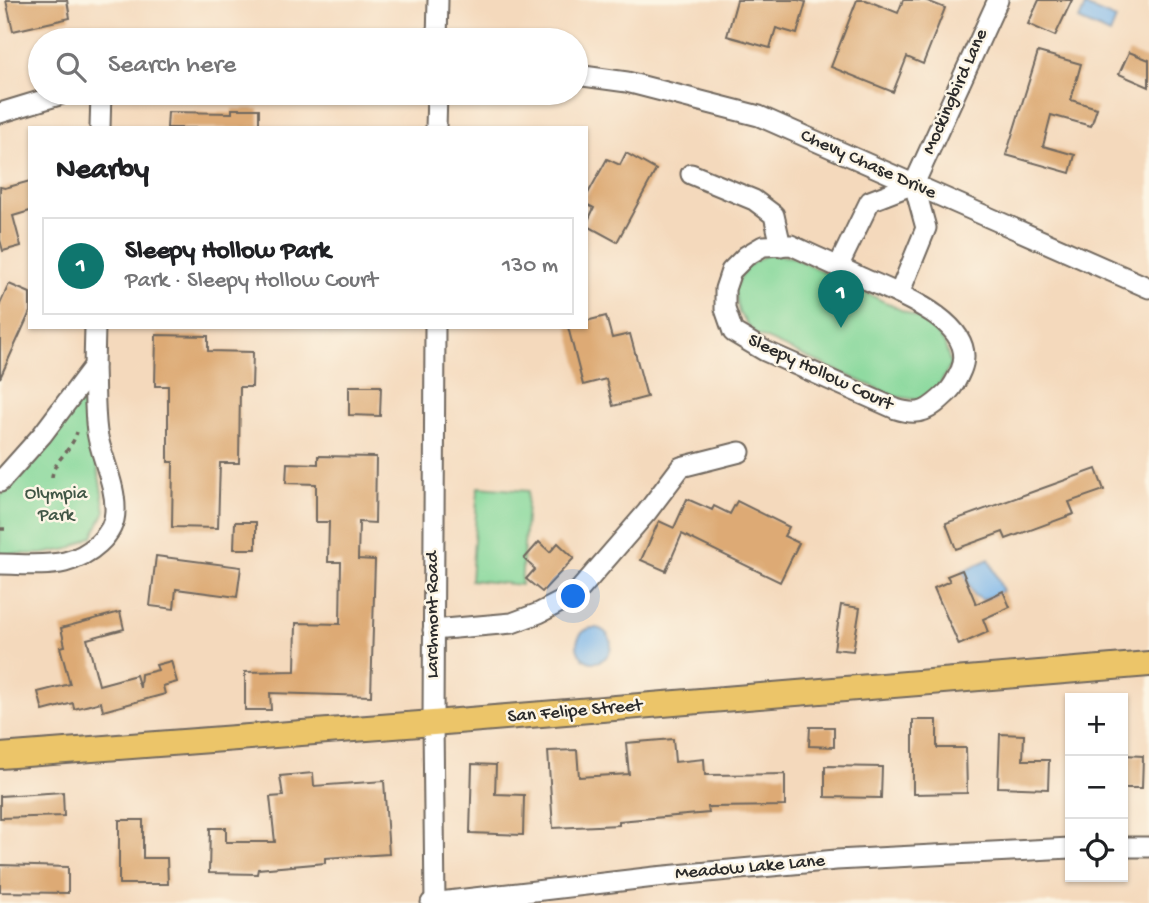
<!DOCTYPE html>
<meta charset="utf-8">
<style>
:root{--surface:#fff;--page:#f6f6f6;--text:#202124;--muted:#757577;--line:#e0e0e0;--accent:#0f766e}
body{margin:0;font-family:"Gochi Hand",sans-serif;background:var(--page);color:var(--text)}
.controls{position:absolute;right:21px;bottom:21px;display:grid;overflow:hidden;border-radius:0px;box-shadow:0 2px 5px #0004}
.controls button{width:63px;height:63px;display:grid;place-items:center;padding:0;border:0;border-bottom:2px solid var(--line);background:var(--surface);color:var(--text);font:35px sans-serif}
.you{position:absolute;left:574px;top:597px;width:24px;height:24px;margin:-18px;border:5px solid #fff;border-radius:50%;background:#1a73e8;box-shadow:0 0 0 10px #1a73e833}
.badge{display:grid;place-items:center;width:46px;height:46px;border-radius:50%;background:var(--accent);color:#fff;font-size:23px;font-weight:700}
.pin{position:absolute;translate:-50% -58px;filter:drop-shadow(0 2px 4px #0008)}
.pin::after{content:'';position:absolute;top:37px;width:24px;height:21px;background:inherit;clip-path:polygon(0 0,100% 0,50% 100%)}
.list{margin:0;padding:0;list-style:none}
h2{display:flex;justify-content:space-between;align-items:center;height:91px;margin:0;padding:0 28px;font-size:30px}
h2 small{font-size:23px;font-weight:400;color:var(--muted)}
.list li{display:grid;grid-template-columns:46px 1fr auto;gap:21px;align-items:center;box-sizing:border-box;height:98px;margin:0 14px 14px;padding:0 14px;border:2px solid var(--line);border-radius:0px}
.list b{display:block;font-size:26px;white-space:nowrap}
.list p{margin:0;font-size:23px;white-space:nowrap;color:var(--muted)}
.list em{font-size:23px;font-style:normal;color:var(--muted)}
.icon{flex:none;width:38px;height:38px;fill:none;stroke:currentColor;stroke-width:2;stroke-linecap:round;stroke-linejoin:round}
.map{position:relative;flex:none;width:1149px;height:903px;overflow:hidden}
.search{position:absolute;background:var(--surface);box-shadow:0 2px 5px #0004;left:28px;top:28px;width:560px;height:77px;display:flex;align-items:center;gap:18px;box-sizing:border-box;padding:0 24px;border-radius:38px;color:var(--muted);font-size:26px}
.panel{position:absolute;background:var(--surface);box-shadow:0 2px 5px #0004;left:28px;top:126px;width:560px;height:203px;border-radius:0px}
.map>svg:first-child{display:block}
</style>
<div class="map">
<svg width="1149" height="903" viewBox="0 0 1149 903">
<rect width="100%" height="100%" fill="#fcf5e5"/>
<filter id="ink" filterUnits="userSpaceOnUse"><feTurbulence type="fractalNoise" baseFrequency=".0143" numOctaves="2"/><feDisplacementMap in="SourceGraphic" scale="14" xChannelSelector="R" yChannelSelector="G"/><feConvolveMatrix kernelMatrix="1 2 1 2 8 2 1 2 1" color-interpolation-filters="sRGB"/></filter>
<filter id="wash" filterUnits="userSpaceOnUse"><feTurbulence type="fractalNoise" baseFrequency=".00686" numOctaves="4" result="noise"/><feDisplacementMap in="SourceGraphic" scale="28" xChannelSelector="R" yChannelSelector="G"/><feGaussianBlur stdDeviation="1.57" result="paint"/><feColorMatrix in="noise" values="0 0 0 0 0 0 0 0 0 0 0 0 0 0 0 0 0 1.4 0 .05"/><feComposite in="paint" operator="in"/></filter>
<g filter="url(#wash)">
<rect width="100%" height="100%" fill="#f4d9bc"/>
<!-- green -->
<g fill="#83d799" stroke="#578162" stroke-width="2">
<path d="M767,254L792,257L926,322L944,342L951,365L937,389L917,400L894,396L755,334L739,313L734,290L745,268Z"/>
<path d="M80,400L87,404L105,511L93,536L69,549L42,554H0V496L33,464Z"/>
<path d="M478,487L528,491L521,585L471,580Z"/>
</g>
<!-- water -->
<g fill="#78b4ea" stroke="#52708a" stroke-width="2">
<path d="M1085,6L1116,19L1110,34L1079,20Z"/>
<path d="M989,559L1003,591L983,600L974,595L963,571Z"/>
<circle cx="594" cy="645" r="17"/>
</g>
<g id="blocks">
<!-- building -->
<g fill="#ddaa75">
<path d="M6,0H67L70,18L13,31Z"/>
<path d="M737,0H798L806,2L797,34L776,28L770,48L727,36Z"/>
<path d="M857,0H866L898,13L903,0H925L945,8L923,64L907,57L893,92L831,67Z"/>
<path d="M1039,0H1072L1055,36L1028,24Z"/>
<path d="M1038,52L1081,64L1071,100L1097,108L1091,126L1051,115L1043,146L1075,155L1070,173L1006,155Z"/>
<path d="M1129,52L1149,60V87L1119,74Z"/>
<path d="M232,109H259V128H167L168,112L232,113Z"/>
<path d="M626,153L656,170L617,242L586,225L594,208L586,204V197L607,159L620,165Z"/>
<path d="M30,181V211L13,216L21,246L3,251L0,240V187L5,188Z"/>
<path d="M9,284L30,293V312L0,378V304Z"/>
<path d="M606,316L612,338L630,334L647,397L613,406L606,379L583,385L568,327H586V321Z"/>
<path d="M156,335L208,336V351L253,352L252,387H240L239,463H220L218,528L172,527L173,462H168V386H155Z"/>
<path d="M349,386H381L380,416L349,415Z"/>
<path d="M318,456L376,457L375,523L359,522L358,559L375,560L371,696L270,693L271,710H245V672L295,671L296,623L340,624L341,562H328L329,522H316V484L286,483L287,463L318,464Z"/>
<path d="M1096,469L1104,490L1069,502L1074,514L1006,539L1003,532L956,549L946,523Z"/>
<path d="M687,499L712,510L714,506L730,514L737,501L789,527L784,536L799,543L780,582L682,534L666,571L641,560L659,521L674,528Z"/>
<path d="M235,522H256V549H234Z"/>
<path d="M539,542L550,552L558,543L574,558L542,592L526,579L535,569L524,559Z"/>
<path d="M156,556L241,567L237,597L176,589L174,609L150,606Z"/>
<path d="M962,570L976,604L1003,591L1010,607L983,619L988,632L959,645L934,588L950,581L947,576Z"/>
<path d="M841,605L860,608L853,651L834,649Z"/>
<path d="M120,612L124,629L87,639L99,685L136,675L140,688L141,674L158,670L156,665L171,661L177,682L163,686L165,694L103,711L101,702L74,709L73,703L43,711L38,692L70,684L60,647L65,646L61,628Z"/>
<path d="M913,720H937V748H966L967,793L913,794Z"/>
<path d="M810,727H834V747L809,746Z"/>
<path d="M1000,734L1024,735L1023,760H1049L1048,789L998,787Z"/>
<path d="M673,739L675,762L704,759L705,775L785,774V806L708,807L709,813L619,821V825L553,828L548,751L577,750L579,777L629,774L626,743Z"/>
<path d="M1123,755L1143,756L1142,788H1123Z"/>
<path d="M472,764L496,765L495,794L524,795L523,835L470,833Z"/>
<path d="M825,766L882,767L881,798L825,797Z"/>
<path d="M313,773L314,786L384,781L389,854L325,858V863L258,869L257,874L209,873L210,828H226V842H275L270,797L283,796L280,776Z"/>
<path d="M63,792L64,816L0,818V796Z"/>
<path d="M119,820H143V858H167L168,884H119Z"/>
<path d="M0,865L68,867V893L0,892Z"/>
</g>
</g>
</g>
<g filter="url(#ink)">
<use href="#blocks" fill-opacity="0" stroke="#71685e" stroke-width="2"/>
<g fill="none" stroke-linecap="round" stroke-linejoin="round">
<defs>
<g id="minor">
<path d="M437,40L438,0"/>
<path d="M576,75L627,82L759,116L1149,288"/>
<path d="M0,113L66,93"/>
<path d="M100,128L101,93"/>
<path d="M436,128L437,93"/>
<path d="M691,174L754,200L774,215L781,246"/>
<path d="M791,245C814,256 837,266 860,277C891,291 981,322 961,370C957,379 954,386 947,393C929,410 921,417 896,409L765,351L733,332L725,309V289L731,271L746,256L763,246Z"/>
<path d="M838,267L870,201L914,184"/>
<path d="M899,294L926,228L914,184L998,0"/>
<path d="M0,482L42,435L94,366L95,327"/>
<path d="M0,564C21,564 44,567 65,562C88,556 115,536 115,511C116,484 101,458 97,432C94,410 95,388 94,366"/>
<path d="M433,630L512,623L539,613L576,594L647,512L681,467L740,452"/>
<path d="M1123,847H1149"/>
<path d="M431,903L655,877L836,860L1070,848"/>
<path d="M435,903L433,723L435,327"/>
</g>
<path id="major" d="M0,756L433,723L1149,664"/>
</defs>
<!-- minor casing -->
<use href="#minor" stroke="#71685e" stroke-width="23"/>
<!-- major casing -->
<use href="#major" stroke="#71685e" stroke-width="28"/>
<!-- path -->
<g stroke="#71685e" stroke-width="3.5" stroke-dasharray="5 5" stroke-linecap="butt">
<path d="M52,478C53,460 71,452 77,432"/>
<path d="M0,529H8"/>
</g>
<!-- minor -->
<use href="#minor" stroke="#fff" stroke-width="19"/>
<!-- major -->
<use href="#major" stroke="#ecc569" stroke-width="24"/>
</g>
</g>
<g text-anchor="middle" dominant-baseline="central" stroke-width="5" stroke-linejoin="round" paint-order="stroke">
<!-- street labels -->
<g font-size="19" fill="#2b2b2b" stroke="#fcf5e5">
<text transform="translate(956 92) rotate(-66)">Mockingbird Lane</text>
<text transform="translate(868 165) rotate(24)">Chevy Chase Drive</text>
<text transform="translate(820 373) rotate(25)">Sleepy Hollow Court</text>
<text transform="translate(433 615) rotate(-90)">Larchmont Road</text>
<text transform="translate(575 712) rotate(-5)">San Felipe Street</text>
<text transform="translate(750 868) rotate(-5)">Meadow Lake Lane</text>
</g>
<!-- park labels -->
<g font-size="19" fill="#415646" stroke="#fcf5e5">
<text x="56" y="494">Olympia<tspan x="56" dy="22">Park</tspan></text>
</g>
</g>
</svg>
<div class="controls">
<button>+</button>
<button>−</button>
<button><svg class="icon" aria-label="locate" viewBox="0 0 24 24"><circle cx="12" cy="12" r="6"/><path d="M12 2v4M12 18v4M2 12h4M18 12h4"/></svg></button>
</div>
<div class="you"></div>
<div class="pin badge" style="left:841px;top:328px">1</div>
<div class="search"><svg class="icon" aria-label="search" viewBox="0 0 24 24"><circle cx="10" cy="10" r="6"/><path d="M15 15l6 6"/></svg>Search here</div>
<section class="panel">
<h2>Nearby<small></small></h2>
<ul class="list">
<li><span class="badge">1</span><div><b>Sleepy Hollow Park</b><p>Park · Sleepy Hollow Court</p></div><em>130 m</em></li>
</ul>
</section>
</div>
